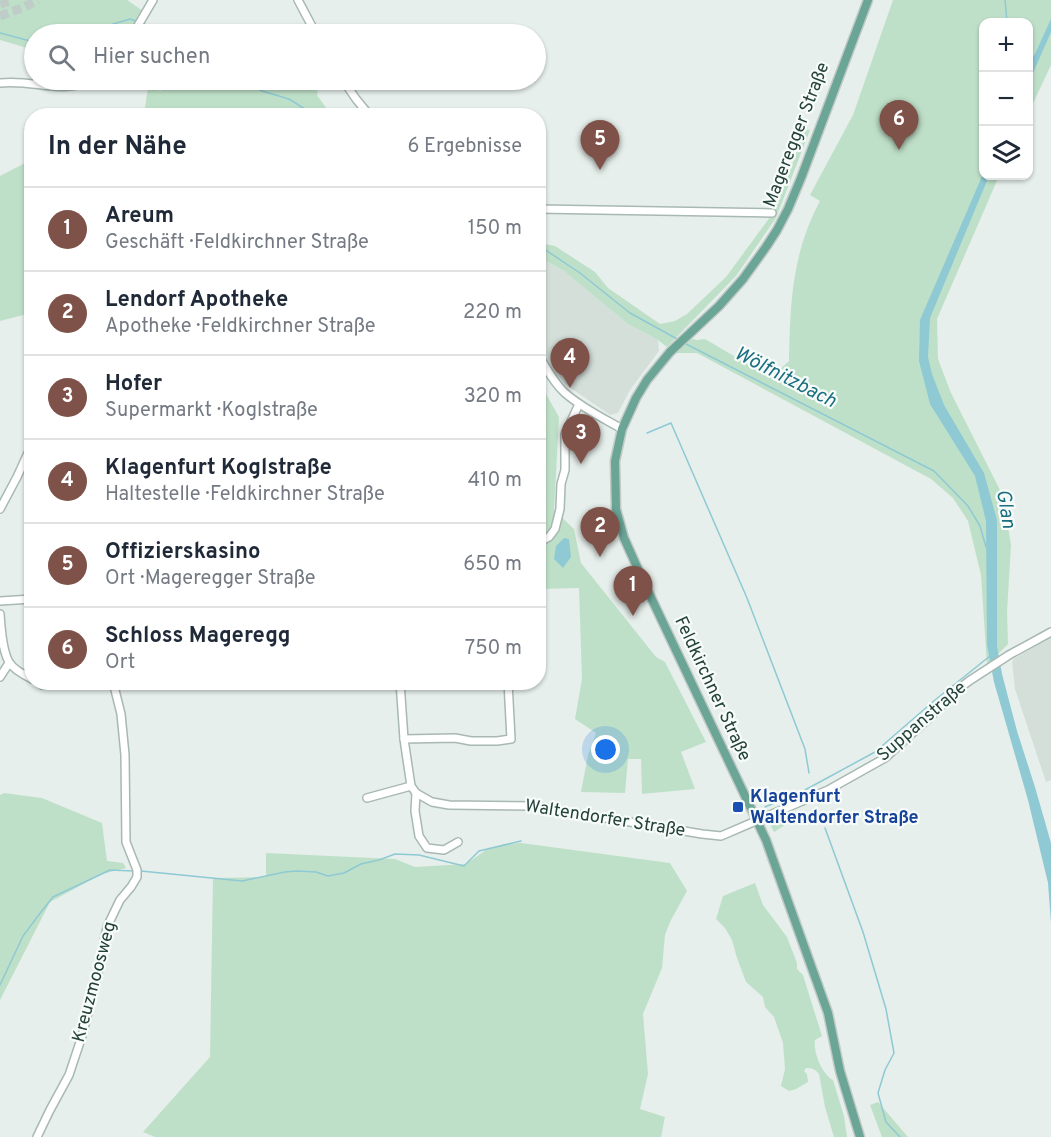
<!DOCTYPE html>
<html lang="de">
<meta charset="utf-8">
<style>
:root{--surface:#fff;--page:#f2f2f3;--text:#1f2937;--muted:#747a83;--line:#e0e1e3;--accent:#7f5249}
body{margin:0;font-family:Overpass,sans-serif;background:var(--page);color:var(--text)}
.controls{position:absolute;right:18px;top:18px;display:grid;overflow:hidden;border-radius:12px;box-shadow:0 2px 4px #0004}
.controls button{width:54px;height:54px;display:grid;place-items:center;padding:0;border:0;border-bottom:2px solid var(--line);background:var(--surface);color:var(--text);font:30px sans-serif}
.you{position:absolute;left:606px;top:750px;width:21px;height:21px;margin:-15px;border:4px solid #fff;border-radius:50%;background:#1a73e8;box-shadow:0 0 0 9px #1a73e833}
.badge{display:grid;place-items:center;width:39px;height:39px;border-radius:50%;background:var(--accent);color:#fff;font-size:20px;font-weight:700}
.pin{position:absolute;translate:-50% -50px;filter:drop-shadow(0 2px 3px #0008)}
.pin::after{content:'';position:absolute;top:32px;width:21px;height:18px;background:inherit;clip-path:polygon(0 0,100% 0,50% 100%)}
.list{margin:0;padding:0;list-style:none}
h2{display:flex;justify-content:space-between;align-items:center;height:78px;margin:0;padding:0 24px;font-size:26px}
h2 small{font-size:20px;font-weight:400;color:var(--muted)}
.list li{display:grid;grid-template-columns:39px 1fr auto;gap:18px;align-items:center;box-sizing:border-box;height:84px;padding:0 24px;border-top:2px solid var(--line)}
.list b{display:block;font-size:22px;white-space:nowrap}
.list p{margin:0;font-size:20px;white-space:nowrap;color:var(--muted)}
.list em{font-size:20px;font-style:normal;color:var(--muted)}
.icon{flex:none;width:33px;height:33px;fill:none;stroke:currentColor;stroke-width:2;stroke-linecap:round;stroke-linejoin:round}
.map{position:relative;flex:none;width:1051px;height:1137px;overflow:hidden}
.search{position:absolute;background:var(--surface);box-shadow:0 2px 4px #0004;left:24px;top:24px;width:522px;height:66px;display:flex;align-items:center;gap:15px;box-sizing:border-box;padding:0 21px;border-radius:33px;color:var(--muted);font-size:22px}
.panel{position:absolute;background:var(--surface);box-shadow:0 2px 4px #0004;left:24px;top:108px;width:522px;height:582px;border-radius:24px}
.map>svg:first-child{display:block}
</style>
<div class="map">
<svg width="1051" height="1137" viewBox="0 0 1051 1137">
<rect width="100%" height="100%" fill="#e6efeb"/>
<!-- built -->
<g fill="#d4dfda">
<path d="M539,257L564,271L628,324L658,340L659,351L630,390L618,413L610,415L565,384L551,370L539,346Z"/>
<path d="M1051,636V780L1046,782L1015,689L1012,662L1014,659Z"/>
</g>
<!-- green -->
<g fill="#bfe0c8">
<path d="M0,0H127L143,11L127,34H34V50L0,40Z"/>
<path d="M893,0H1051V65L1029,112L1028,22H984V176H999L937,319L938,359L951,393L1003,496L1011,545L1007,612L1008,644L987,665L981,575L968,521L953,498L931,479L697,353H676L692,339L697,340L705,339L771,378L789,361C790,303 792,253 820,201L810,195L853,115Z"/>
<path d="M169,80H311L318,92L317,95L327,109L337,115H144L148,87L161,91Z"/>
<path d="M804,129L810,130L776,218L736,276L667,347L658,340L628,324L564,271L539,257L538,243L555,246L595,272L608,288L660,324L675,321L687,314L726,277L773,213C775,204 780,196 784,187C791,168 798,149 804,129Z"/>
<path d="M31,160V313L0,321V176Z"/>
<path d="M538,380L559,417L554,510L574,529L581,563L656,657L665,662L706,742L681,752L695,789L642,794L641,759H628L625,793L581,792L588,755L596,733L575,719L582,679L579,588L539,589Z"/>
<path d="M4,793L42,798L102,823L107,861L123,863L126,868L102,874L50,902L0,1000V795Z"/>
<path d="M786,816L787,820L785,825L774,832L771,826V824Z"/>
<path d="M521,843L670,863L687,891L670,922L665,935L662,968L643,1014L648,1074L640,1109L665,1117L661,1137H155L143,1132L210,1057L213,878L266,877V853L395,859L415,867L466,864L486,850L504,844Z"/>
<path d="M755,883L763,905L787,937L797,963V969L803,975L822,1036L815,1040C813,1052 822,1074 833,1080L844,1116L847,1137H834L825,1107L819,1074C815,1069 812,1068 806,1068L804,1071L807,1074L808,1082L796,1089L789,1091L781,1086L785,1069L783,1043L774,1017L765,1007L763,997L746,982L737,958L732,940L725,928L716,919L723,896Z"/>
<path d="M878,1102L908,1137H882L870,1105Z"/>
</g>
<!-- water -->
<g fill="#8ec9d4">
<path d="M1051,19V32L1029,82V67Z"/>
<path d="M983,174L984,176H989L930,318L928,357L932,374L944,405L984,473L997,520V646L1002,674L1017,731L1035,787L1051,843V923L1048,883L1028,800L994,682L987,645L986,521L975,476L930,404L919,361L920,320Z"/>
<path d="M564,538L569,539L571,557L563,568L554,559L556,546Z"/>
</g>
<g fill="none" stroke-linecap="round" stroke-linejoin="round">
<!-- stream -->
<g stroke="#8ec9d4" stroke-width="1.5">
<path d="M1005,0L1007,22"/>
<path d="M144,24L152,27L166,34"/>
<path d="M0,33L34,42"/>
<path d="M80,34L130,19L136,21"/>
<path d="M1028,51L1034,57"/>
<path d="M242,80L262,91L289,99L316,116"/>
<path d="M538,245L580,273L630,313L679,340"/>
<path d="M686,344L934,471L968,506L980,526L986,547"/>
<path d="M647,433L671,423L747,598L805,749L809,773"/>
<path d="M805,790L875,752L935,700L990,656"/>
<path d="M765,807L798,793"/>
<path d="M825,828L863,932L886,1009L894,1053L885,1070L878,1093L886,1122L900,1137"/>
<path d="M141,871L242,881L285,872L297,871L316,872L328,876L344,873L361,864L379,860L395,854L419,855L464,866L479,851L521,841"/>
<path d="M0,985L23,936L41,912L53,897L110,870L134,871"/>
</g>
<!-- highway-tunnel -->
<g stroke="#bfccc8" stroke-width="9" stroke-dasharray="9 4.5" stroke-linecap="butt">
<path d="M0,4L12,0"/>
<path d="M0,16L22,8L38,0"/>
</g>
<defs>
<g id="minor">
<path d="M298,0L316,34"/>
<path d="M133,34L153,0"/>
<path d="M343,80L356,99L370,116"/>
<path d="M0,83C35,79 59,95 95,80"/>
<path d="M538,209L772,213"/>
<path d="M538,354C546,368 554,383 565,393C582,408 603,418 622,429"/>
<path d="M0,509L17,477L28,453"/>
<path d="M538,543L549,537L555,529L560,509L561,484L565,470V434L579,404"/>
<path d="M0,601L32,599"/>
<path d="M0,614C1,628 2,650 9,662C13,669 24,675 32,679"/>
<path d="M0,677L9,663"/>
<path d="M38,682L42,685L113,684L128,682"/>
<path d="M400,682L404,739L411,786L416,793L432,802L449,805L537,806L568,813L612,819L702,834L721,836L828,790L885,758L930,717L956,691L969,681L1009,655L1051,632"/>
<path d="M404,739L455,738L471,741H497L511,739L508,682"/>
<path d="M416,793L415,811L419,836L427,848L444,850L458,842"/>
<path d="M367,798L411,786"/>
<path d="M37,1137L50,1110L69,1075L82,1036L99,969L107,927L120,900L131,887L137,877V870L126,842L125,755L121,714L113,682"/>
</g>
<path id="major" d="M860,1137L840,1071L828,1013L766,840L647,589L624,538L616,509L615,461L622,429L636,398L647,380L670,352L719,306L743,279L766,247L777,230L788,209L801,178L868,0"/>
</defs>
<!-- minor casing -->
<use href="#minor" stroke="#a8b8b2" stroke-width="10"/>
<!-- major casing -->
<use href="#major" stroke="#c2cac8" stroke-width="11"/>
<!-- minor -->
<use href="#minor" stroke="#fff" stroke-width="7"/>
<!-- major -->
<use href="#major" stroke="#6aa596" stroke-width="8"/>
</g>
<!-- markers -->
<rect fill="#1a4fb4" stroke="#f7fbf9" stroke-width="2" x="732" y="801" width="12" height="12" rx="3"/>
<g text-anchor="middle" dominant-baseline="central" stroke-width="4.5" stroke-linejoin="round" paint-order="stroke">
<!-- street labels -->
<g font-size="18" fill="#24423a" stroke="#f7fbf9">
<text transform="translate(797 135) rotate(-69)">Mageregger Straße</text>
<text transform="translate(712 689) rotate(65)">Feldkirchner Straße</text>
<text transform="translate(922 722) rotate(-41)">Suppanstraße</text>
<text transform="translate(605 819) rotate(9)">Waltendorfer Straße</text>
<text transform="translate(95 982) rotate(-75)">Kreuzmoosweg</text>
</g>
<!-- transit labels -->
<g font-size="18" font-weight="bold" fill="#164399" stroke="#f7fbf9" text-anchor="start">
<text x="750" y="797">Klagenfurt<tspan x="750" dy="21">Waltendorfer Straße</tspan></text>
</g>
<!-- water labels -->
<g font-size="20" font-style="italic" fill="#1c6f80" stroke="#f7fbf9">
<text transform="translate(785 378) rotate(27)">Wölfnitzbach</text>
<text transform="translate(1005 509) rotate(80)">Glan</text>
</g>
</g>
</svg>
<div class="controls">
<button>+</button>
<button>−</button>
<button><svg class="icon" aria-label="layers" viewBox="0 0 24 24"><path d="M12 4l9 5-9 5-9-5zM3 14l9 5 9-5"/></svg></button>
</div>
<div class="you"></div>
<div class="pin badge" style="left:633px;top:616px">1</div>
<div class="pin badge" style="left:600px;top:557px">2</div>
<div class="pin badge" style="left:581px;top:464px">3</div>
<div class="pin badge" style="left:570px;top:388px">4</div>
<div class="pin badge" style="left:600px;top:170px">5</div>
<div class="pin badge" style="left:899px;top:150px">6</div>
<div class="search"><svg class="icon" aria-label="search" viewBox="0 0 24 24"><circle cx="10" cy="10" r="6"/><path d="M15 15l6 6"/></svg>Hier suchen</div>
<section class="panel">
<h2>In der Nähe<small>6 Ergebnisse</small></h2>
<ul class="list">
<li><span class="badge">1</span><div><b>Areum</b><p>Geschäft · Feldkirchner Straße</p></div><em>150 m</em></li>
<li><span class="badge">2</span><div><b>Lendorf Apotheke</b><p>Apotheke · Feldkirchner Straße</p></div><em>220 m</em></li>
<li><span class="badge">3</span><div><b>Hofer</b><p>Supermarkt · Koglstraße</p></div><em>320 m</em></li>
<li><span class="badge">4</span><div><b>Klagenfurt Koglstraße</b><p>Haltestelle · Feldkirchner Straße</p></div><em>410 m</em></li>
<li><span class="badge">5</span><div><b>Offizierskasino</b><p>Ort · Mageregger Straße</p></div><em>650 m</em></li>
<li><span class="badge">6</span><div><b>Schloss Mageregg</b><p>Ort</p></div><em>750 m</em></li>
</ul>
</section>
</div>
